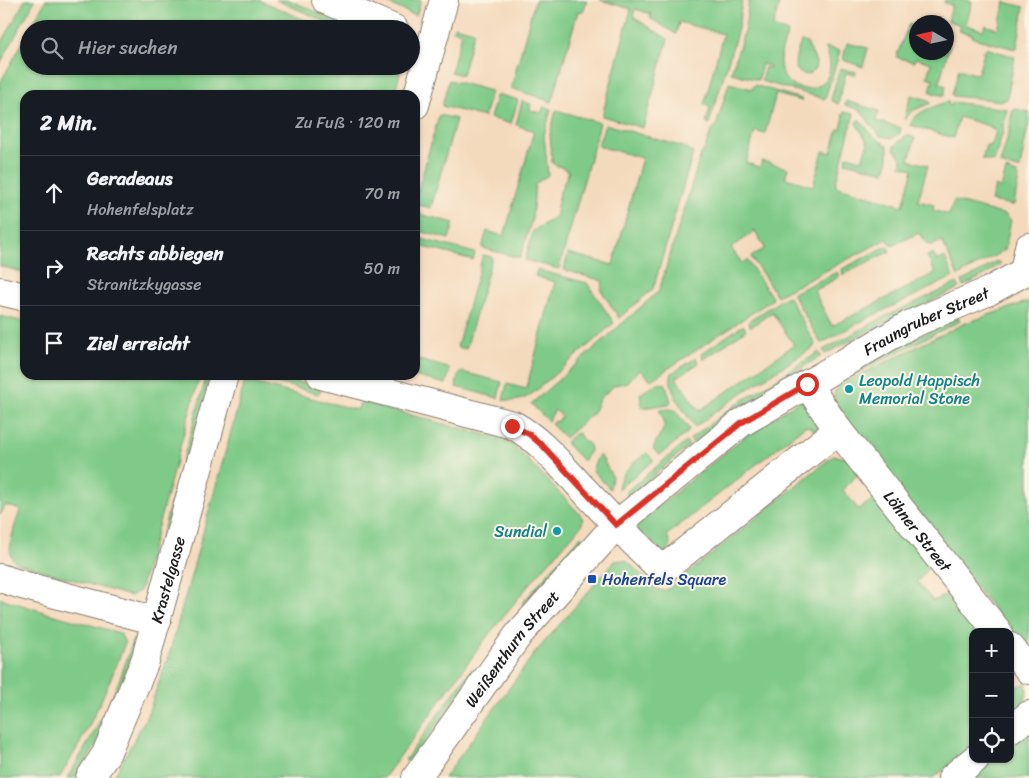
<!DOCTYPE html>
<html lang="de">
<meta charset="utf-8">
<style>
:root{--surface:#171b24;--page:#20242c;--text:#f1f3f6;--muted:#9ea1a6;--line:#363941}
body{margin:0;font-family:Sriracha,sans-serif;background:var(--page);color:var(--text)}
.controls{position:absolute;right:15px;bottom:15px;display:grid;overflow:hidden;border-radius:10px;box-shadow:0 1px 4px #0004}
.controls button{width:45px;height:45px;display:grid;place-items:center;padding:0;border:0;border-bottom:1px solid var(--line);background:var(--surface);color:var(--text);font:25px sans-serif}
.compass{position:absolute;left:909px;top:15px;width:45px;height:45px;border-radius:50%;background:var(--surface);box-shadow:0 1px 4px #0004;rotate:279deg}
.stop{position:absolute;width:15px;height:15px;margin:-11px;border:4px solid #d93025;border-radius:50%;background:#fff}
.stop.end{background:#d93025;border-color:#fff;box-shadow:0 1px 5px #0008}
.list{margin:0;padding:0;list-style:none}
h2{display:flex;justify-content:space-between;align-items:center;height:65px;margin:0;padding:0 20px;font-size:21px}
h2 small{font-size:16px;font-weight:400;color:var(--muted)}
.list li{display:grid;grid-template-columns:32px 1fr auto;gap:15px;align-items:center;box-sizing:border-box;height:75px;padding:0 20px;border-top:1px solid var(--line)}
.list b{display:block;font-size:19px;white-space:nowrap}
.list p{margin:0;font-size:16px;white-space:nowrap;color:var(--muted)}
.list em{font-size:16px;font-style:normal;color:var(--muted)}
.icon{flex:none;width:28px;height:28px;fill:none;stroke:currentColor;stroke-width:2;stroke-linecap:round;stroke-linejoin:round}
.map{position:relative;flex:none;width:1029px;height:778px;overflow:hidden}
.search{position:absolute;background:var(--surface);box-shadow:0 1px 4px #0004;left:20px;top:20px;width:400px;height:55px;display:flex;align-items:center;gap:12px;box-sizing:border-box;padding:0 18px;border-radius:28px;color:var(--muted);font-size:19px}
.panel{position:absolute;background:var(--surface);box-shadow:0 1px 4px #0004;left:20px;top:90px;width:400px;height:290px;border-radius:15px}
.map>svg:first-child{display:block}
</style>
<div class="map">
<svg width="1029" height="778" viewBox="0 0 1029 778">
<rect width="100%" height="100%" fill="#fcf5e5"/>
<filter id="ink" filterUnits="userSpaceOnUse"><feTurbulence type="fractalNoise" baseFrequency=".02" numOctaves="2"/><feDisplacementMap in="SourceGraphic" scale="10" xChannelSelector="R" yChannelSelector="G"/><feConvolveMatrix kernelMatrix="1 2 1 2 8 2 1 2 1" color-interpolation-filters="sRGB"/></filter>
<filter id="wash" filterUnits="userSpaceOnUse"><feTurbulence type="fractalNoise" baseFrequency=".0096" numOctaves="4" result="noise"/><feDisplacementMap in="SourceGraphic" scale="20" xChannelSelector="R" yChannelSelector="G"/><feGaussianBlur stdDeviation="1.12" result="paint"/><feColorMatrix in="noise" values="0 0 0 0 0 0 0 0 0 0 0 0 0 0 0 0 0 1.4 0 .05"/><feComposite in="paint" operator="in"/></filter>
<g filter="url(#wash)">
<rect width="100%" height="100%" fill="#f4dabd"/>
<!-- green -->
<g fill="#7fca88" stroke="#4e7352">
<path d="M25,0H35L0,64V46Z"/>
<path d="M46,0H259L326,29H30Z"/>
<path d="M276,0H289L356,29H343Z"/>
<path d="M380,0H421L416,16Z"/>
<path d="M535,0H587L583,12L578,11L552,102L511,88Z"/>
<path d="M600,0H742L738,29L709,124L706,123L710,107L704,105L723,34L679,22L676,34L650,18L651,14L635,9L633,17L668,39L643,128L602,116L631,9Z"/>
<path d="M749,0H780L773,27L788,32C785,41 780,53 780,62C781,103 848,96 825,47L840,51L825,99L761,81L765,67L770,68V66L762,64L758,80L731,73L745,29Z"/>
<path d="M945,0H967L972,2L966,25L983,30L985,25L998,29L1005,2L1024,7L1017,48L1015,49L973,38L972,34L959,31L961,25L948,21L952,5L944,3Z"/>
<path d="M909,24L916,26V52H946L947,43L950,44L939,83L946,86L944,96L930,92L933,79L927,77L931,63L915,58L914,62L896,57Z"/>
<path d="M454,26L474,31L462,75L451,72L462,33L453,30Z"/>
<path d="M29,31V66H402L394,95H25V273L0,266V83Z"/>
<path d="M801,41L807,43L816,62L815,69L808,75C787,73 797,54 801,41Z"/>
<path d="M847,43L868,48L863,67L843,60Z"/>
<path d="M986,48L1015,57L1007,99L1003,101L953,96L952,94L959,69L975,74L978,73L984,53L982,52Z"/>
<path d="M840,68L856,72L855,76L846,73L838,104L831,100Z"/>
<path d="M449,80L491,91L484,117L442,106Z"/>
<path d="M729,83L752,89L754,85L802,99L801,101L776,94L765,134L755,131L746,163L760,167L762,161L788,168L785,178L813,186L823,151L831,153L838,129H841L844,116L842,115L844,112L854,114L835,186L903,206L913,169L901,166L902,159L894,149V146L907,135L915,138L909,160L928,165L918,201L934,205L933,210L949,215L954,201L1006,215L1011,220L1005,250L958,276L942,241C927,248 927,246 919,233L892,246L887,239L777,296L751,257L765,248L755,231L731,248L742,263L747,260L773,299L651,380L640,370L628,382L615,385L600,398L593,413L565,438L551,424L555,421L557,422L562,416L555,410L548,421L531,404L659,291L701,154C709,146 707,133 716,126Z"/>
<path d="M497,94L518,100L511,124L490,118Z"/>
<path d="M911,95L929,100L931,103L914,110L904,120Z"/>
<path d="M522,101L531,104L530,110L541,113L544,107L551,109L544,135L548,175L535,184L532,219L520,258L482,248L487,231L504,236L534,131L516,125Z"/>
<path d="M846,101L879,111L876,121L901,128L900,133L893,138L880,136L860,110L845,105Z"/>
<path d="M946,102H949L948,105L951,106L952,102L1007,109L1004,125H1002V127L1004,128L994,162L982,159L986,145L991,146L996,131L991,129L992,127L959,117L953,138L910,125C916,111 933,107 946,102Z"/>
<path d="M1015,109L1029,112V121L1020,168L1018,169L1000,164L1009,132L1012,112Z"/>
<path d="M556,110L600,123L559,269L525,260L533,231L555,217L560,192L569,171L552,163L550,134Z"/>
<path d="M439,115L456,119L431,208L415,204V201Z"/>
<path d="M859,119L874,137L888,146V162L885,172L845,162L847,156L862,160L868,143L856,123Z"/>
<path d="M605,124L687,148L693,153L653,289L619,318L601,290L603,281L564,270L568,253L613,265L642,158L598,146Z"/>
<path d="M1006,170L1017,174L1019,177L1014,205H1012L991,201L995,186L1001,188Z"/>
<path d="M415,213L454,223L449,239L415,230Z"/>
<path d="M422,239L475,253L473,260L420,246Z"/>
<path d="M887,246L890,251L843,275L842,269Z"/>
<path d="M933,253L937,261L945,257L953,277L862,321L822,343L820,342L793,295V293L837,272L839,277L814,291L832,326L935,273L927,256Z"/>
<path d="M483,255L492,257L466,349L457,347Z"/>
<path d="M996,261L1001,263L985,275L964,286L962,281L982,271Z"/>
<path d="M537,270L587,283L614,323L532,394C522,400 515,402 503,400L507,384L526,389L555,282L535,276Z"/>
<path d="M957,283L959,288L886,322L825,354L823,350L884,317Z"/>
<path d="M787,296L789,297L815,344L814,347L743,392L695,427C686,414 666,389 672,373L696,358L699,363L676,378L699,411L794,345L772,312L751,327L749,323V321Z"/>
<path d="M1029,301V654L856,436L834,400L835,391L841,384L963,324Z"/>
<path d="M0,316L25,322V375H200L140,591L130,596L19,564C1,558 16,524 20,510L6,505L0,515Z"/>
<path d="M958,317L960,321L840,381L877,356Z"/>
<path d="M742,326H744L746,330L703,360L702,353Z"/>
<path d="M819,352L821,356L740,408L693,443L690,439L737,404Z"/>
<path d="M415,359L448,368L450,370L446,384L410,375H415Z"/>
<path d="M462,372L502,382L498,398L456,387L458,375Z"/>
<path d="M207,375H213L150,600L145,594Z"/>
<path d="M249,375H271L323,389L318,394Z"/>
<path d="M245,381L357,410L361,402L502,439L515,447L580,514L583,520L581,526L528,586L486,638L384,778H113L147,716L169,655Z"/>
<path d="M657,383L666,384L671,402L669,404L642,408L640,394Z"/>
<path d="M802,399L824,420L818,431L813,430L810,427L805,426L667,535L670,542L669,549L664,553L636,529L639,522L743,438Z"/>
<path d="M671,409L676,411L689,429L688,432L660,455L653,449C659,431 671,430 659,410Z"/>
<path d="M576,433L579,434L585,443L587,442L589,444L590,451L583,461L566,443V441Z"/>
<path d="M686,442L689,446L627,498V491Z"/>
<path d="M647,453L653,459V461L618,489C620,471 633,463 647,453Z"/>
<path d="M834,455L846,458L858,474L843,490L858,509L877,498L932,564L917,582L933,601L953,592L986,632H973V747L933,778H444L534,654L615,561L621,560L627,561L657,589L662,591L668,589Z"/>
<path d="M598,456H601L612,476L610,489L592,470Z"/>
<path d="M580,537H583L586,539L526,606L522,603Z"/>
<path d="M0,598L47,613L120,633L125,643C107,690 87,735 59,778H0Z"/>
<path d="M140,638L96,746L75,778H67C94,735 120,688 133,639Z"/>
<path d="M472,668L476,671L409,763L405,760Z"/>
<path d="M1026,683C1029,698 1022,708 1010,717V690Z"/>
<path d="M1029,727V778H970L995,759H1010V745Z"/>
</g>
</g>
<g filter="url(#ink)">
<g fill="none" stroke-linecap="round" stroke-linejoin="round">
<defs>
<g id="minor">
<path d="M326,0L394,29"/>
<path d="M415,105L444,0"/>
<path d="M0,291L25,297"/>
<path d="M321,375L513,425C542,441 561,466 584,490C609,517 635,544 662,570L838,430"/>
<path id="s1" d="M807,384L838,430L998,632"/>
<path d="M0,578L22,585L157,621"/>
<path d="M1010,647L1029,670"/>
<path d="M1010,730L1029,715"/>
<path id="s2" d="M90,778L106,754L145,661L224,375"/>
<path id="s3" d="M416,778L519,634L616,525L741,423L909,325L989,291L1024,272L1029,247"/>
<path d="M952,778L975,759"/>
</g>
</defs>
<!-- minor casing -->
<use href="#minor" stroke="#887b6c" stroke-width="30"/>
<!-- minor -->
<use href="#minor" stroke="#fff" stroke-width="28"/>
</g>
</g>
<g fill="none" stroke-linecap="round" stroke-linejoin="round" filter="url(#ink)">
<!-- route -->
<path stroke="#d93025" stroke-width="6" d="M512,426L529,434L543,446L616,525L741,423L807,384"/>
</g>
<!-- markers -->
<g fill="#0f9aa8" stroke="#fcf5e5" stroke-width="2">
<circle cx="849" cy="389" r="5"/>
<circle cx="557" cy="531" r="5"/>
</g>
<rect fill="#1a4fb4" stroke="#fcf5e5" stroke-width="2" x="587" y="574" width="10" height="10" rx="2.5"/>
<g text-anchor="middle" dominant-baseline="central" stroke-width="4" stroke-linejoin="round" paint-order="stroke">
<!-- street labels -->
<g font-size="16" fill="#1c1c1c" stroke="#fcf5e5">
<text stroke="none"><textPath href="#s3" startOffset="696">Fraungruber Street</textPath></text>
<text stroke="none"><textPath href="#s1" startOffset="184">Löhner Street</textPath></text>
<text stroke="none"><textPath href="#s2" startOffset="214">Krastelgasse</textPath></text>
<text stroke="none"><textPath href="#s3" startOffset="161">Weißenthurn Street</textPath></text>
</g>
<!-- culture labels -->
<g font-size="16" fill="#0d838f" stroke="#fcf5e5" text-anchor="start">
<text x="859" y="380">Leopold Happisch<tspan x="859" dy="18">Memorial Stone</tspan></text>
<text x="547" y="531" text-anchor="end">Sundial</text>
</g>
<!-- transit labels -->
<g font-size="16" fill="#164399" stroke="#fcf5e5" text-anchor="start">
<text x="602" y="579">Hohenfels Square</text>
</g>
</g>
</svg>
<div class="controls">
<button>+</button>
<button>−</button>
<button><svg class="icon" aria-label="locate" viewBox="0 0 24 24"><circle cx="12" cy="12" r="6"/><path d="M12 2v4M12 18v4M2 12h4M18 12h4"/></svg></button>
</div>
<svg class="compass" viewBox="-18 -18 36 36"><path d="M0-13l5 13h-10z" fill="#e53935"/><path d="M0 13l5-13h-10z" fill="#9ea1a6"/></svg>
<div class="stop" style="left:807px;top:384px"></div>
<div class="stop end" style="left:512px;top:426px"></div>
<div class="search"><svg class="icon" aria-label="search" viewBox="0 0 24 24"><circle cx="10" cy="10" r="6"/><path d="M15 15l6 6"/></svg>Hier suchen</div>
<section class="panel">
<h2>2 Min.<small>Zu Fuß · 120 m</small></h2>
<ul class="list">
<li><svg class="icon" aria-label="ahead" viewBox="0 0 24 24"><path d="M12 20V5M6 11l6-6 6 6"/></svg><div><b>Geradeaus</b><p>Hohenfelsplatz</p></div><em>70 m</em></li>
<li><svg class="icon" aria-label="right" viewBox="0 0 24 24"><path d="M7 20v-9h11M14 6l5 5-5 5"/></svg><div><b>Rechts abbiegen</b><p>Stranitzkygasse</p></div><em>50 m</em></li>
<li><svg class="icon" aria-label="arrive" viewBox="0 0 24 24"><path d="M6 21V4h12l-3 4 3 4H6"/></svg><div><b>Ziel erreicht</b></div></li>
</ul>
</section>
</div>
